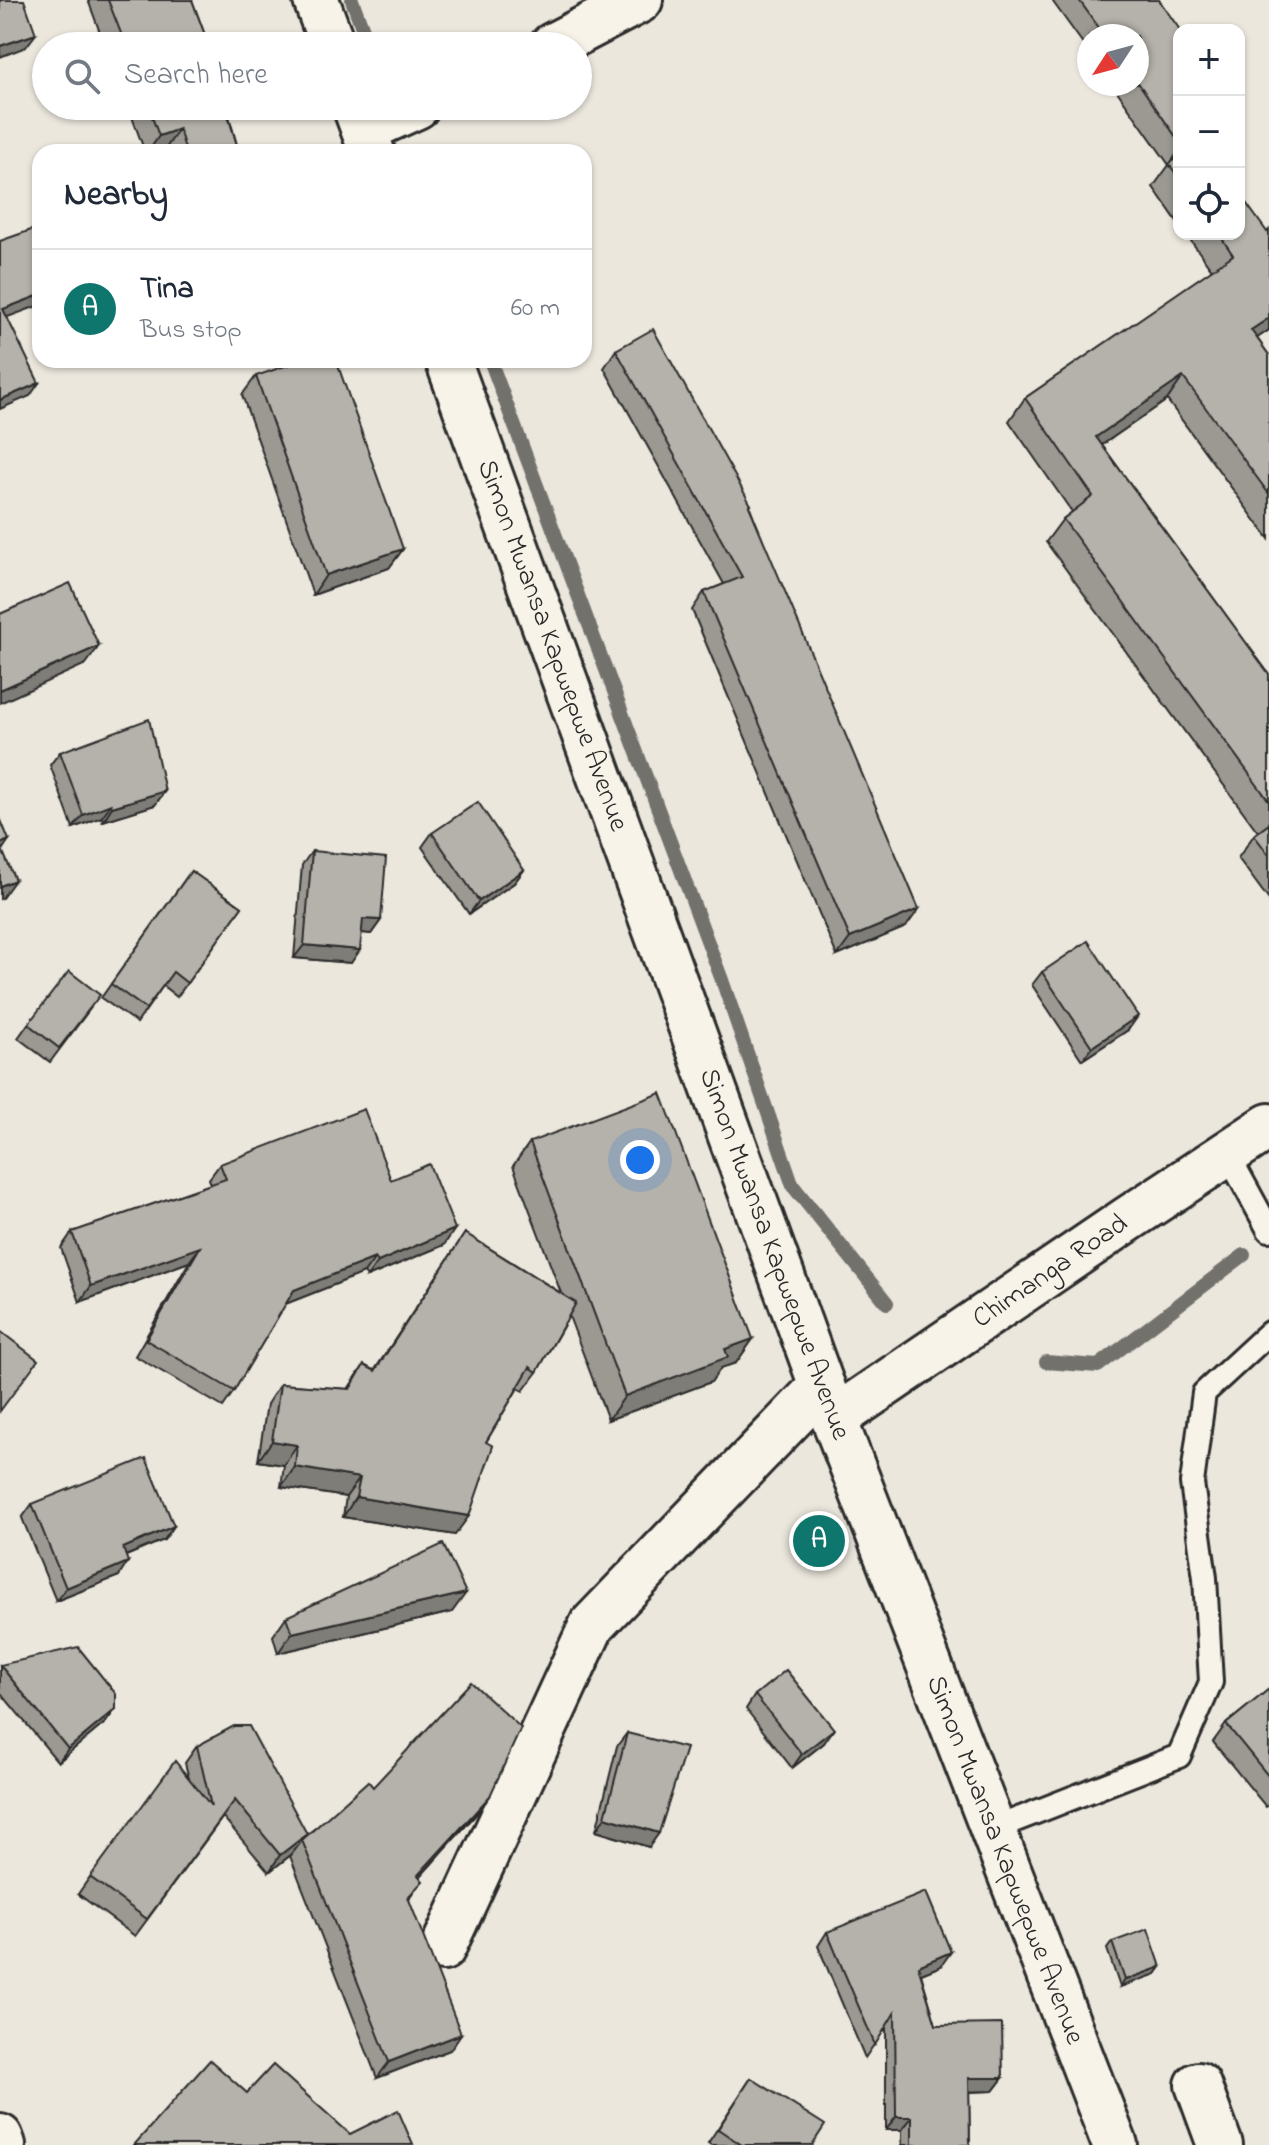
<!DOCTYPE html>
<meta charset="utf-8">
<style>
:root{--surface:#fff;--page:#f2f2f3;--text:#1f2937;--muted:#747a83;--line:#e0e1e3;--accent:#0f766e}
body{margin:0;font-family:"Indie Flower",sans-serif;background:var(--page);color:var(--text)}
.controls{position:absolute;right:24px;top:24px;display:grid;overflow:hidden;border-radius:16px;box-shadow:0 2px 6px #0004}
.controls button{width:72px;height:72px;display:grid;place-items:center;padding:0;border:0;border-bottom:2px solid var(--line);background:var(--surface);color:var(--text);font:40px sans-serif}
.compass{position:absolute;left:1077px;top:24px;width:72px;height:72px;border-radius:50%;background:var(--surface);box-shadow:0 2px 6px #0004;rotate:234deg}
.you{position:absolute;left:640px;top:1160px;width:28px;height:28px;margin:-20px;border:6px solid #fff;border-radius:50%;background:#1a73e8;box-shadow:0 0 0 12px #1a73e833}
.badge{display:grid;place-items:center;width:52px;height:52px;border-radius:50%;background:var(--accent);color:#fff;font-size:26px;font-weight:700}
.pin{position:absolute;translate:-50% -50%;border:4px solid #fff;box-shadow:0 2px 8px #0006}
.list{margin:0;padding:0;list-style:none}
h2{display:flex;justify-content:space-between;align-items:center;height:104px;margin:0;padding:0 32px;font-size:34px}
h2 small{font-size:26px;font-weight:400;color:var(--muted)}
.list li{display:grid;grid-template-columns:52px 1fr auto;gap:24px;align-items:center;box-sizing:border-box;height:120px;padding:0 32px;border-top:2px solid var(--line)}
.list b{display:block;font-size:30px;white-space:nowrap}
.list p{margin:0;font-size:26px;white-space:nowrap;color:var(--muted)}
.list em{font-size:26px;font-style:normal;color:var(--muted)}
.icon{flex:none;width:44px;height:44px;fill:none;stroke:currentColor;stroke-width:2;stroke-linecap:round;stroke-linejoin:round}
.map{position:relative;flex:none;width:1269px;height:2145px;overflow:hidden}
.search{position:absolute;background:var(--surface);box-shadow:0 2px 6px #0004;left:32px;top:32px;width:560px;height:88px;display:flex;align-items:center;gap:20px;box-sizing:border-box;padding:0 28px;border-radius:44px;color:var(--muted);font-size:30px}
.panel{position:absolute;background:var(--surface);box-shadow:0 2px 6px #0004;left:32px;top:144px;width:560px;height:224px;border-radius:24px}
.map>svg:first-child{display:block}
</style>
<div class="map">
<svg width="1269" height="2145" viewBox="0 0 1269 2145">
<rect width="100%" height="100%" fill="#ebe7dd"/>
<filter id="ink" filterUnits="userSpaceOnUse"><feTurbulence type="fractalNoise" baseFrequency=".0125" numOctaves="2"/><feDisplacementMap in="SourceGraphic" scale="16" xChannelSelector="R" yChannelSelector="G"/><feConvolveMatrix kernelMatrix="1 2 1 2 8 2 1 2 1" color-interpolation-filters="sRGB"/></filter>
<g filter="url(#ink)">
<g fill="none" stroke-linecap="round" stroke-linejoin="round">
<!-- stream -->
<g stroke="#72716c" stroke-width="14">
<path d="M352,0L369,46"/>
<path d="M490,360L722,980L793,1186L887,1303"/>
<path d="M1046,1362L1098,1366L1244,1255"/>
</g>
<defs>
<g id="lane">
<path d="M1227,1153L1269,1230"/>
<path d="M993,1829L1179,1756L1211,1682L1205,1578L1192,1483L1204,1393L1269,1333"/>
</g>
<g id="street">
<path d="M552,46L640,0"/>
<path d="M364,130L417,106"/>
<path d="M443,1948L592,1625L822,1386"/>
<path d="M1198,2085L1220,2145"/>
<path d="M0,2137L3,2145"/>
</g>
<g id="secondary">
<path d="M316,0L333,46"/>
<path d="M355,106L372,152"/>
<path id="s1" d="M448,360L834,1419L1115,2145"/>
<path id="s2" d="M834,1419L1128,1219L1269,1126"/>
</g>
</defs>
<!-- lane casing -->
<use href="#lane" stroke="#2b2b2b" stroke-width="28"/>
<!-- street casing -->
<use href="#street" stroke="#2b2b2b" stroke-width="50"/>
<!-- secondary casing -->
<use href="#secondary" stroke="#2b2b2b" stroke-width="50"/>
<!-- lane -->
<use href="#lane" stroke="#f7f3e8" stroke-width="22"/>
<!-- street -->
<use href="#street" stroke="#f7f3e8" stroke-width="44"/>
<!-- secondary -->
<use href="#secondary" stroke="#f7f3e8" stroke-width="44"/>
</g>
<!-- wall -->
<g fill="#9c9993" stroke="#2b2b2b" stroke-width="2">
<path d="M88,0H192L209,46H105Z"/>
<path d="M1054,0H1159L1179,30V224L1153,187L1169,165L1112,84H1137V36H1089V52L1053,2Z"/>
<path d="M128,106H231L233,110L229,116L239,152H167L166,148L155,152H145Z"/>
<path d="M1186,234H1239L1269,330L1257,338L1269,355V539L1167,400L1102,445L1269,674V900L1238,858L1254,835L1258,832L1046,542L1063,519L1072,512L1009,421L1025,398L1212,270Z"/>
<path d="M616,350L751,505L750,507L906,927L837,956L692,610L704,592L724,584L604,368Z"/>
<path d="M256,376L403,549L389,568L313,595L242,395Z"/>
<path d="M60,752L165,791L155,805L103,821L102,817L73,828L50,765Z"/>
<path d="M432,833L524,870L514,883L469,914L422,847Z"/>
<path d="M312,851L381,920L371,934L362,933L351,963L294,958L302,865Z"/>
<path d="M191,871L242,907L177,997L163,986L137,1023L101,998Z"/>
<path d="M1042,972L1138,1016L1128,1030L1082,1060L1032,985Z"/>
<path d="M90,1009L50,1062L18,1038L28,1024Z"/>
<path d="M530,1142L753,1339L736,1363L721,1368L711,1382L608,1420L569,1316L537,1372L523,1391L518,1388L486,1442L455,1535L343,1517L346,1497L281,1487L284,1465L258,1461L267,1404L280,1384L348,1389L364,1365L374,1371L465,1233L561,1293L513,1166Z"/>
<path d="M220,1164L391,1180L444,1245L367,1277L364,1273L285,1304L234,1391L223,1407L135,1356L189,1262L80,1302L61,1248L72,1232L211,1184L209,1179Z"/>
<path d="M32,1504L174,1526L164,1540L126,1556L119,1576L56,1601L22,1518Z"/>
<path d="M452,1612L278,1653L273,1636L286,1617Z"/>
<path d="M0,1665L106,1722L58,1762L0,1692Z"/>
<path d="M1269,1689V1805L1266,1807L1213,1742L1226,1724Z"/>
<path d="M755,1695L824,1743L792,1768L746,1709Z"/>
<path d="M627,1733L649,1847L596,1831L617,1746Z"/>
<path d="M197,1746L307,1834L373,1787L490,1796L478,1812L420,1877L409,1900L450,2050L377,2078L290,1856L292,1854L269,1872L223,1817L135,1936L78,1894L90,1877L189,1779L185,1763Z"/>
<path d="M827,1932L941,1966L921,1974L936,2025L1003,2078L993,2091L969,2092L970,2145H902V2130H886V2027L865,2058L818,1946Z"/>
<path d="M1112,1942L1161,1967L1156,1974L1120,1987L1107,1949Z"/>
<path d="M751,2078L812,2145H711L708,2143Z"/>
</g>
<!-- shaded-wall -->
<g fill="#7f7d78" stroke="#2b2b2b" stroke-width="2">
<path d="M36,34L26,47L0,57V46Z"/>
<path d="M179,129L166,148L155,152H148L159,136Z"/>
<path d="M1179,151V158L1169,165Z"/>
<path d="M40,295V305L0,320L3,309Z"/>
<path d="M1269,318V330L1235,353L1251,330Z"/>
<path d="M1183,377L1167,400L1080,460L1096,437Z"/>
<path d="M39,383L30,396L0,409V400Z"/>
<path d="M403,549L389,568L313,595L326,575Z"/>
<path d="M99,646L86,664L0,703V690Z"/>
<path d="M165,791L155,805L103,821L112,807Z"/>
<path d="M111,804L102,817L73,828L83,815Z"/>
<path d="M9,840L0,853V844Z"/>
<path d="M524,870L514,883L469,914L479,901Z"/>
<path d="M15,880L2,898L0,899V886Z"/>
<path d="M919,909L906,927L837,956L850,938Z"/>
<path d="M363,919L381,920L371,934L353,932Z"/>
<path d="M304,945L360,950L351,963L294,958Z"/>
<path d="M1138,1016L1128,1030L1082,1060L1092,1047Z"/>
<path d="M455,1229L444,1245L367,1277L378,1262Z"/>
<path d="M200,1247L189,1262L80,1302L91,1286Z"/>
<path d="M375,1258L364,1273L283,1305L294,1290Z"/>
<path d="M753,1339L736,1363L721,1368L711,1382L608,1420L625,1396L725,1349Z"/>
<path d="M272,1441L297,1445L284,1465L258,1461Z"/>
<path d="M295,1467L360,1478L346,1497L281,1487Z"/>
<path d="M356,1497L469,1516L455,1535L343,1517Z"/>
<path d="M174,1526L164,1540L113,1561L123,1548Z"/>
<path d="M128,1562L119,1576L56,1601L66,1588Z"/>
<path d="M466,1593L452,1612L278,1653L292,1633Z"/>
<path d="M116,1709L106,1722L58,1762L68,1749Z"/>
<path d="M834,1729L824,1743L792,1768L802,1754Z"/>
<path d="M490,1796L478,1812L407,1891L418,1875Z"/>
<path d="M605,1817L659,1833L649,1847L596,1831Z"/>
<path d="M307,1834L292,1854L269,1872L280,1855Z"/>
<path d="M951,1952L941,1966L909,1979L918,1966Z"/>
<path d="M1161,1967L1156,1974L1120,1987L1125,1980Z"/>
<path d="M461,2034L450,2050L377,2078L389,2062Z"/>
<path d="M969,2078H1003L993,2091L959,2092Z"/>
<path d="M896,2117H912L902,2130H886Z"/>
</g>
<!-- building -->
<g fill="#b5b2ab" stroke="#2b2b2b" stroke-width="2">
<path d="M0,0H24L36,34L0,46Z"/>
<path d="M108,0H192L209,46H126Z"/>
<path d="M1079,0H1159L1180,30H1179V141L1137,81V36H1105Z"/>
<path d="M148,106H231L233,110L227,112L239,152H186L179,129L159,136Z"/>
<path d="M1179,157V178L1169,164Z"/>
<path d="M1239,193L1267,232L1269,230V318L1251,330L1269,355V494L1183,377L1096,437L1269,674V801L1063,519L1093,496L1025,398L1233,255L1219,234H1239Z"/>
<path d="M40,227V295L3,309L39,383L0,400V241Z"/>
<path d="M653,329L751,505L749,506L919,909L850,938L704,592L742,577L616,350Z"/>
<path d="M302,360H336L403,549L326,575L256,376Z"/>
<path d="M70,583L99,646L0,690V614Z"/>
<path d="M149,719L165,791L112,807L111,804L83,815L60,752Z"/>
<path d="M478,802L524,870L479,901L432,833Z"/>
<path d="M0,818L9,840L0,844Z"/>
<path d="M1269,824V855L1254,835Z"/>
<path d="M0,845L15,880L0,886Z"/>
<path d="M312,851L386,858L381,920L363,919L360,950L304,945Z"/>
<path d="M191,871L242,907L187,983L173,972L146,1009L111,984Z"/>
<path d="M1088,941L1138,1016L1092,1047L1042,972Z"/>
<path d="M69,971L100,995L59,1048L28,1024Z"/>
<path d="M661,1093L753,1339L725,1349L728,1357L625,1396L530,1142Z"/>
<path d="M364,1109L391,1180L429,1164L455,1229L378,1262L375,1258L294,1290L234,1391L146,1340L200,1247L91,1286L72,1232L226,1179L220,1164Z"/>
<path d="M465,1233L576,1303L537,1372L530,1367L486,1442L493,1446L469,1516L356,1497L360,1478L295,1467L297,1445L272,1441L280,1384L350,1389L364,1365L375,1371Z"/>
<path d="M0,1331L38,1360L0,1411Z"/>
<path d="M146,1458L174,1526L123,1548L128,1562L66,1588L32,1504Z"/>
<path d="M443,1544L466,1593L292,1633L286,1617Z"/>
<path d="M78,1647L116,1694V1709L68,1749L0,1665Z"/>
<path d="M786,1670L834,1729L802,1754L755,1695Z"/>
<path d="M471,1682L521,1728L490,1796L418,1875L423,1881L408,1897L461,2034L389,2062L302,1840L368,1781L373,1787Z"/>
<path d="M1269,1689V1777L1226,1724Z"/>
<path d="M234,1726H249L307,1834L280,1855L235,1800L147,1919L90,1877L175,1761L211,1806L197,1746Z"/>
<path d="M627,1733L686,1748L659,1833L605,1817Z"/>
<path d="M926,1892L951,1952L918,1966L936,2025L1002,2024L1003,2078H969L970,2145H912V2117H896L895,2012L875,2045L827,1932Z"/>
<path d="M1148,1929L1161,1967L1125,1980L1112,1942Z"/>
<path d="M210,2060L247,2093L273,2065L350,2134L398,2110L413,2145H134Z"/>
<path d="M751,2078L825,2125L812,2145H742L718,2129Z"/>
</g>
</g>
<g text-anchor="middle" dominant-baseline="central" stroke-width="6" stroke-linejoin="round" paint-order="stroke">
<!-- street labels -->
<g font-size="28" fill="#2b2b2b" stroke="#f7f3e8">
<text stroke="none"><textPath href="#s1" startOffset="304">Simon Mwansa Kapwepwe Avenue</textPath></text>
<text stroke="none"><textPath href="#s1" startOffset="952">Simon Mwansa Kapwepwe Avenue</textPath></text>
<text stroke="none"><textPath href="#s2" startOffset="262">Chimanga Road</textPath></text>
<text stroke="none"><textPath href="#s1" startOffset="1600">Simon Mwansa Kapwepwe Avenue</textPath></text>
</g>
</g>
</svg>
<div class="controls">
<button>+</button>
<button>−</button>
<button><svg class="icon" aria-label="locate" viewBox="0 0 24 24"><circle cx="12" cy="12" r="6"/><path d="M12 2v4M12 18v4M2 12h4M18 12h4"/></svg></button>
</div>
<svg class="compass" viewBox="-18 -18 36 36"><path d="M0-13l5 13h-10z" fill="#e53935"/><path d="M0 13l5-13h-10z" fill="#747a83"/></svg>
<div class="you"></div>
<div class="pin badge" style="left:819px;top:1541px">A</div>
<div class="search"><svg class="icon" aria-label="search" viewBox="0 0 24 24"><circle cx="10" cy="10" r="6"/><path d="M15 15l6 6"/></svg>Search here</div>
<section class="panel">
<h2>Nearby<small></small></h2>
<ul class="list">
<li><span class="badge">A</span><div><b>Tina</b><p>Bus stop</p></div><em>60 m</em></li>
</ul>
</section>
</div>
